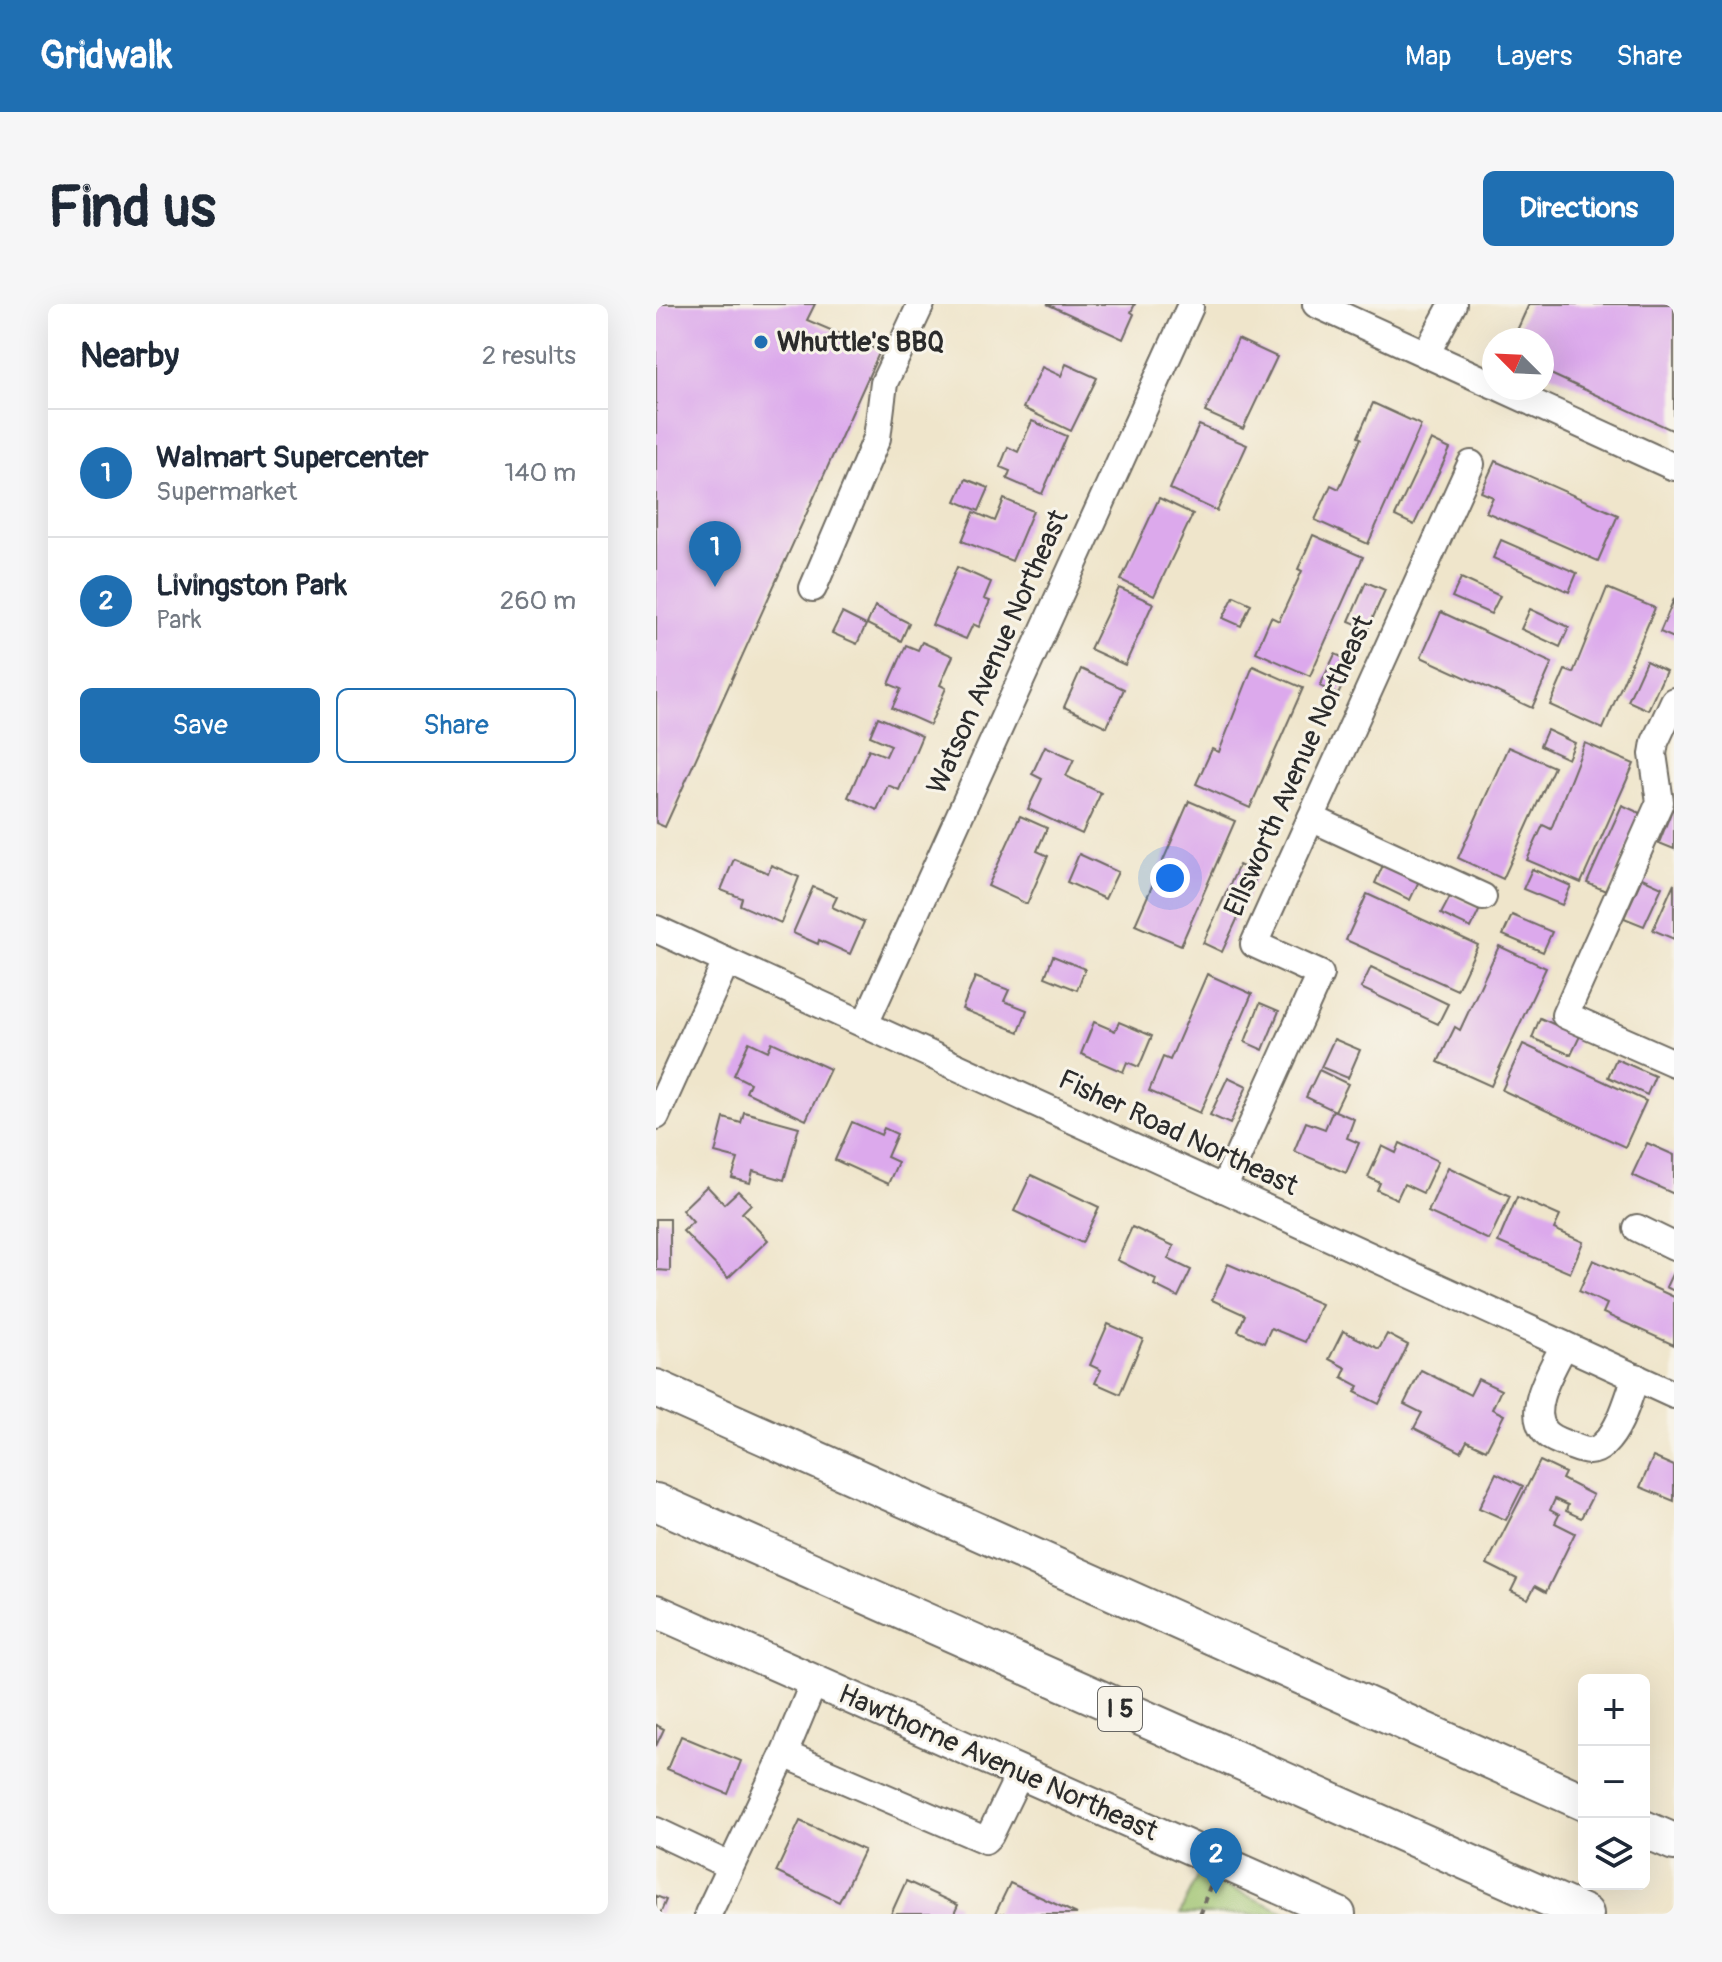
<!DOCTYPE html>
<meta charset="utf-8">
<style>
:root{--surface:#fff;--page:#f6f6f7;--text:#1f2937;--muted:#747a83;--line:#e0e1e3;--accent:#1f6fb2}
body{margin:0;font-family:Pangolin,sans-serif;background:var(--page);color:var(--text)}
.controls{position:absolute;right:24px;bottom:24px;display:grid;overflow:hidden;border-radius:12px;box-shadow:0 8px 32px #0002}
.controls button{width:72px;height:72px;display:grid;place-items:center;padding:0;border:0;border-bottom:2px solid var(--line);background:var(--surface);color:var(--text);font:40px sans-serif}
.compass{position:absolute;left:826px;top:24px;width:72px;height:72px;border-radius:50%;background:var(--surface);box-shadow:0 8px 32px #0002;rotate:294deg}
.you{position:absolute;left:514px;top:574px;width:28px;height:28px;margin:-20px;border:6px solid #fff;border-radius:50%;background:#1a73e8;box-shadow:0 0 0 12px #1a73e833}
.badge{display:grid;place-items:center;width:52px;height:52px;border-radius:50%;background:var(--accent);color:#fff;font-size:26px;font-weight:700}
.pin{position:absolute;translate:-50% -66px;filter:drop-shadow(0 2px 4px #0008)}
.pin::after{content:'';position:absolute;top:42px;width:28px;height:24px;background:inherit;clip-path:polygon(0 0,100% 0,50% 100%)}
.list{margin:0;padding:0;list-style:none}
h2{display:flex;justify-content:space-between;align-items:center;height:104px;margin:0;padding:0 32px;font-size:34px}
h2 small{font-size:26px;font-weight:400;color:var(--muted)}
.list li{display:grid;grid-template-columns:52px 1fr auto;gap:24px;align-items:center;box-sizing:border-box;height:128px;padding:0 32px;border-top:2px solid var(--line)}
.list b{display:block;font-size:30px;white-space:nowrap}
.list p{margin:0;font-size:26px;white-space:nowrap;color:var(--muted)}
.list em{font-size:26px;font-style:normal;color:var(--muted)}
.actions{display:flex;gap:16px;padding:24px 32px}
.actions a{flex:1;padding:18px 0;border:2px solid var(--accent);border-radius:12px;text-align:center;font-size:28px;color:var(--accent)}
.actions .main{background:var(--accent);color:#fff}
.icon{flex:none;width:44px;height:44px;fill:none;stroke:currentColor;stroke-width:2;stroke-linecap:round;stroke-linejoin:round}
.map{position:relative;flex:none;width:1018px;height:1610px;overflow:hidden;border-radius:12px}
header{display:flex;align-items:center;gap:48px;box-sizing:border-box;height:112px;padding:0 40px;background:var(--accent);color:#fff}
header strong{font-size:38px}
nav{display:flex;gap:44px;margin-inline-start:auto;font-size:28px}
.intro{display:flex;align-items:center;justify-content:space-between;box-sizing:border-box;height:192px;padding:0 48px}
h1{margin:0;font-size:56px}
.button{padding:20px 36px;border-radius:12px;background:var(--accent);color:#fff;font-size:28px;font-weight:700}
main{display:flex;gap:48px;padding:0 48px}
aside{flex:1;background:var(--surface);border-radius:12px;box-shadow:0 8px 32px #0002}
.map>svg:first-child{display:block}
</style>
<header>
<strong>Gridwalk</strong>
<nav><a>Map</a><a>Layers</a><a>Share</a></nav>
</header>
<div class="intro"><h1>Find us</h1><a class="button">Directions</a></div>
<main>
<aside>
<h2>Nearby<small>2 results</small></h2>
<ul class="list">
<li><span class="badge">1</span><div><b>Walmart Supercenter</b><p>Supermarket</p></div><em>140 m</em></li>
<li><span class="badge">2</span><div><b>Livingston Park</b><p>Park</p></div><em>260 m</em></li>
</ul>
<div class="actions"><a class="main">Save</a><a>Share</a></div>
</aside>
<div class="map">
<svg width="1018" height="1610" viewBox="0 0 1018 1610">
<rect width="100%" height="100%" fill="#f7f3e8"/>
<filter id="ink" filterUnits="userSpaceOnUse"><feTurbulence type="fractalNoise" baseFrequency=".0125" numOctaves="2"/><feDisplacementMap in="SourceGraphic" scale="16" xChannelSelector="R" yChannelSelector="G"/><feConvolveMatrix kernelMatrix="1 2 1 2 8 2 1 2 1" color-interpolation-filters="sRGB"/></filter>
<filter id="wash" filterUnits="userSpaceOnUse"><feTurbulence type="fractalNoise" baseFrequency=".006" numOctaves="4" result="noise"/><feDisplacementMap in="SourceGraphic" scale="32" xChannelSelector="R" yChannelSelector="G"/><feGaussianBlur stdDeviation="1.8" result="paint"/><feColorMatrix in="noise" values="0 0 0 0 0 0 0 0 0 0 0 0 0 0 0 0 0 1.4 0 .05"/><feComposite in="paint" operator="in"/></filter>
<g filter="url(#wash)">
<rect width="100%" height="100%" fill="#efe5cb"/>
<!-- green -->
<path fill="#9dc36e" stroke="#64774c" stroke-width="2" d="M542,1570L633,1610H524Z"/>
<g id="blocks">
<!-- building -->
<g fill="#dca9ec">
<path d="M0,0H159L151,16L224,47L9,523L0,519Z"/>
<path d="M391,0H479L475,8L478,10L467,35Z"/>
<path d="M873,0H1018V127L886,66V36H860L858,33Z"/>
<path d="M582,35L621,53L587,125L549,108Z"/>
<path d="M410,60L441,74L415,127L367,104L386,63L405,72Z"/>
<path d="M717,99L765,121L712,240L659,216L675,181L683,185L705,134L702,133Z"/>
<path d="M376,117L411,132L386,190L351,175L354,167L344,163L352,143L362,148Z"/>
<path d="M543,121L591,141L561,207L514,185Z"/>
<path d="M775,136L794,145L758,221L739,212Z"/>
<path d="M839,157L962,211L942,257L830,208L837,193L825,188Z"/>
<path d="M310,175L333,184L323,207L300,197Z"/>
<path d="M503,194L537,210L498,292L465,276Z"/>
<path d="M348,195L377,207L356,257L306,237L318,208L339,217Z"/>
<path d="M657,231L707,253L654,372L600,348L615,313L623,317L646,267L642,265Z"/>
<path d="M845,236L921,269L913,288L837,254Z"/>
<path d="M301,263L335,278L328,295L334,297L323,323L317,320L310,335L276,321Z"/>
<path d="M805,274L844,292L835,310L796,293Z"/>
<path d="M710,278L729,286L712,325L693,317Z"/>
<path d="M463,284L497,299L469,361L434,345Z"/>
<path d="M951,284L999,304L947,425L894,401L909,366L917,369Z"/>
<path d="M578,292L595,300L585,322L567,314Z"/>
<path d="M1018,295V334L1004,328Z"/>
<path d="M219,302L253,319L245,337L211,320Z"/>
<path d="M874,305L913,323L904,343L865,325Z"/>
<path d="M785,308L896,359L876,404L765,353Z"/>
<path d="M186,309L210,321L201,340L176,329Z"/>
<path d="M266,338L297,352L284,381L290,384L274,421L236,404L245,385L233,380L250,341L262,346Z"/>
<path d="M679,350L697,358L682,391L664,382Z"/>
<path d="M990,357L1010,367L992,406L972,397Z"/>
<path d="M597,362L647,384L594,504L540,480L556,445L563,448Z"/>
<path d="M425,365L468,385L451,423L408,403Z"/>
<path d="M222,413L266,432L243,486L232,481L221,506L192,493L213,445L230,452L235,441L214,432Z"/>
<path d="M891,426L919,439L912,455L884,442Z"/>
<path d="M929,439L978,460L925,579L871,556L887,521L895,525Z"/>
<path d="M389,442L418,455L410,472L445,489L426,530L372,505L386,475L376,470Z"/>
<path d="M852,443L898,463L847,575L802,554Z"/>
<path d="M533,497L579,517L525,641L479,621Z"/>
<path d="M966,501L986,510L952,588L931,579Z"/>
<path d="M1018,501V545L1003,539Z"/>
<path d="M364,512L391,524L381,547L392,552L371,600L332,582Z"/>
<path d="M423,550L462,568L449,595L411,578Z"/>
<path d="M78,555L112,569L115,561L143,573L125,619L84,601L86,594L65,586Z"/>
<path d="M583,561L602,570L566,648L547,639Z"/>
<path d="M727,561L763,577L754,596L719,579Z"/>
<path d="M876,565L915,582L906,601L867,585Z"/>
<path d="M986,574L1006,583L988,622L968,614Z"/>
<path d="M1018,579V635L997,626Z"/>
<path d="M157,583L181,593L176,603L208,618L194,650L163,636L162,640L137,629Z"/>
<path d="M711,590L822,641L801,686L690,636Z"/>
<path d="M795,591L824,605L815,624L785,610Z"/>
<path d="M856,611L896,628L887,648L847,631Z"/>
<path d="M843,642L890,664L835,782L782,758L799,723L804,726Z"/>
<path d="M397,652L429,665L421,686L389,673Z"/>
<path d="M715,663L792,700L782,720L705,684Z"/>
<path d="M551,670L596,690L544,809L493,787L507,753L514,756Z"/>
<path d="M319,673L353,686L348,697L371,706L363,728L306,705Z"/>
<path d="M604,699L623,707L607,746L589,738Z"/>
<path d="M884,714L924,732L915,751L876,734Z"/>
<path d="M438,718L459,727L463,718L496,732L483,763L471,758L467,768L425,750Z"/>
<path d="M678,735L704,746L692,774L665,763Z"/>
<path d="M93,738L112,747L116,738L174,765L150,816L90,788L94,779L78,771Z"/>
<path d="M867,740L990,797L969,843L846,786Z"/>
<path d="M960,755L999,772L991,791L952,773Z"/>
<path d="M663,766L692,780L679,807L650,793Z"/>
<path d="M572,773L591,782L574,820L554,811Z"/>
<path d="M677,806L698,815L691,834L703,839L690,869L638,847L650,818L669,825Z"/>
<path d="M88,808L143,823L128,876L97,867L94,879L76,874L82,855L59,849L68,814L85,819Z"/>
<path d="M196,818L225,831L228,824L241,830L231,853L242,858L232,880L179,856Z"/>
<path d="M744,839L782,857L767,889L748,880L741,895L721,886L724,879L712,873L726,842L740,849Z"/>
<path d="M991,839L1018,851V890L976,871Z"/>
<path d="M792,863L854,892L833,936L772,908Z"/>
<path d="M375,871L443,903L426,939L358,907Z"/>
<path d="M51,882L68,900L82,887L95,900L86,909L112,936L72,974L27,927L37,918L26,906Z"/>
<path d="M861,893L904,912L898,925L927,938L914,969L842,938Z"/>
<path d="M0,915H14V967L0,966Z"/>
<path d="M476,923L518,942L512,955L535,966L522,993L498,981L500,975L461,956Z"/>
<path d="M937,956L1018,993V1041L947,1009L951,1000L923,987Z"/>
<path d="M572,960L665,1000L649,1038L615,1024L608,1039L582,1027L589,1011L556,996Z"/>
<path d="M1018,966V987L1010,983Z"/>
<path d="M452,1020L487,1035L464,1090L439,1079L445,1066L434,1061Z"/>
<path d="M687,1027L723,1045L731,1030L752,1041L723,1100L699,1088L703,1082L686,1073L690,1064L673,1055Z"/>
<path d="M765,1066L814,1091L822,1075L845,1086L836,1105L848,1111L830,1146L811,1137L805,1148L758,1124L766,1109L748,1100Z"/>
<path d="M997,1153L1018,1162V1197L984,1183Z"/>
<path d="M884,1157L909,1169L906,1175L937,1191L925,1214L910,1207L912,1201L899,1195L894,1206L903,1211L899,1219L919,1229L890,1288L879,1282L872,1295L855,1287L861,1275L831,1260Z"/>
<path d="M840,1169L867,1182L850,1216L823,1204Z"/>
<path d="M0,1421L8,1425L0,1442Z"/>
<path d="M25,1432L85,1457L72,1490L11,1465Z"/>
<path d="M144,1517L208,1546L183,1598L120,1568Z"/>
<path d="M250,1577L302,1601L298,1610H235Z"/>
<path d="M354,1579L421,1610H339Z"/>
<path d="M0,1592L10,1596L4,1610H0Z"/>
</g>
</g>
</g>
<g filter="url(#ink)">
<use href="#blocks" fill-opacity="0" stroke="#706c63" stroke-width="2"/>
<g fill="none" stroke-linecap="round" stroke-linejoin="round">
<defs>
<g id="minor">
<path d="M660,0L838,81"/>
<path d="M770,50L797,0"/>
<path d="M845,84L1018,163"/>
<path d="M157,284L221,134L228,79L265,0"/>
<path d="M1018,397L999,438L997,450L1004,498L909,711L1018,759"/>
<path d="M655,514L827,593"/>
<path d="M0,625L1018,1091"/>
<path d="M209,720L534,3"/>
<path d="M0,812L70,658"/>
<path d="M567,885L664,670L598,640L815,160"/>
<path d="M981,924L1018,942"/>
<path d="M908,1041C898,1063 870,1104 888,1127C894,1135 906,1138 915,1142C928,1147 937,1151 948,1140C965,1124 972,1094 980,1073"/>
<path d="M128,1450L329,1536L334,1531L364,1469"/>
<path d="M0,1527L74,1562"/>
<path d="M52,1610L128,1450L158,1378"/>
</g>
<path id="major" d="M0,1307L683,1610"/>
<g id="highway">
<path d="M0,1084L928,1498"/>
<path d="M0,1198L929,1610"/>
<path d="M988,1525L1018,1538"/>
</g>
</defs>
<!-- minor casing -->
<use href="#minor" stroke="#706c63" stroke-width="30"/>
<!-- major casing -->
<use href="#major" stroke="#706c63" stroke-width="36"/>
<!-- highway casing -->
<use href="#highway" stroke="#706c63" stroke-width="40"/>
<!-- path -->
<path stroke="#706c63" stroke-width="5" stroke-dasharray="6 6" stroke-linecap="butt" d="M544,1610L555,1581"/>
<!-- minor -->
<use href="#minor" stroke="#fff" stroke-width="26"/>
<!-- major -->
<use href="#major" stroke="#fff" stroke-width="32"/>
<!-- highway -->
<use href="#highway" stroke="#fff" stroke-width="36"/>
</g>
</g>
<!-- markers -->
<circle fill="#1f6fb2" stroke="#f7f3e8" stroke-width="3" cx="105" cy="38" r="8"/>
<g text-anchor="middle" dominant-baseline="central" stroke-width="6" stroke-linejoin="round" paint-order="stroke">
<!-- shield labels -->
<rect fill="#f7f3e8" stroke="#686764" stroke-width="2" x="442" y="1383" width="44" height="44" rx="6"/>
<g font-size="26" font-weight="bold" fill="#2b2b2b">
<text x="464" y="1405">I 5</text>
</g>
<!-- poi labels -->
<g font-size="28" font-weight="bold" fill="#2b2b2b" stroke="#f7f3e8" text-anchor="start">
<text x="121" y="38">Whuttle's BBQ</text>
</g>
<!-- street labels -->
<g font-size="28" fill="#2b2b2b" stroke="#f7f3e8">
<text transform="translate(342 348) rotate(-66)">Watson Avenue Northeast</text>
<text transform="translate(643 462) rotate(-66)">Ellsworth Avenue Northeast</text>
<text transform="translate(522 829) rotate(25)">Fisher Road Northeast</text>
<text transform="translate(342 1459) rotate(24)">Hawthorne Avenue Northeast</text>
</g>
</g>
</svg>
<div class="controls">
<button>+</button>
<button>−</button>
<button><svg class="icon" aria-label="layers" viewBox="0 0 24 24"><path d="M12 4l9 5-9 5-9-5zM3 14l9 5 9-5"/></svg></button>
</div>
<svg class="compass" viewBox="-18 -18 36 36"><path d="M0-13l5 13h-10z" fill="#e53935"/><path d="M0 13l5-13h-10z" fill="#747a83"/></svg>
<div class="you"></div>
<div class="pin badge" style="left:59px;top:283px">1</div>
<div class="pin badge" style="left:560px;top:1590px">2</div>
</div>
</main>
